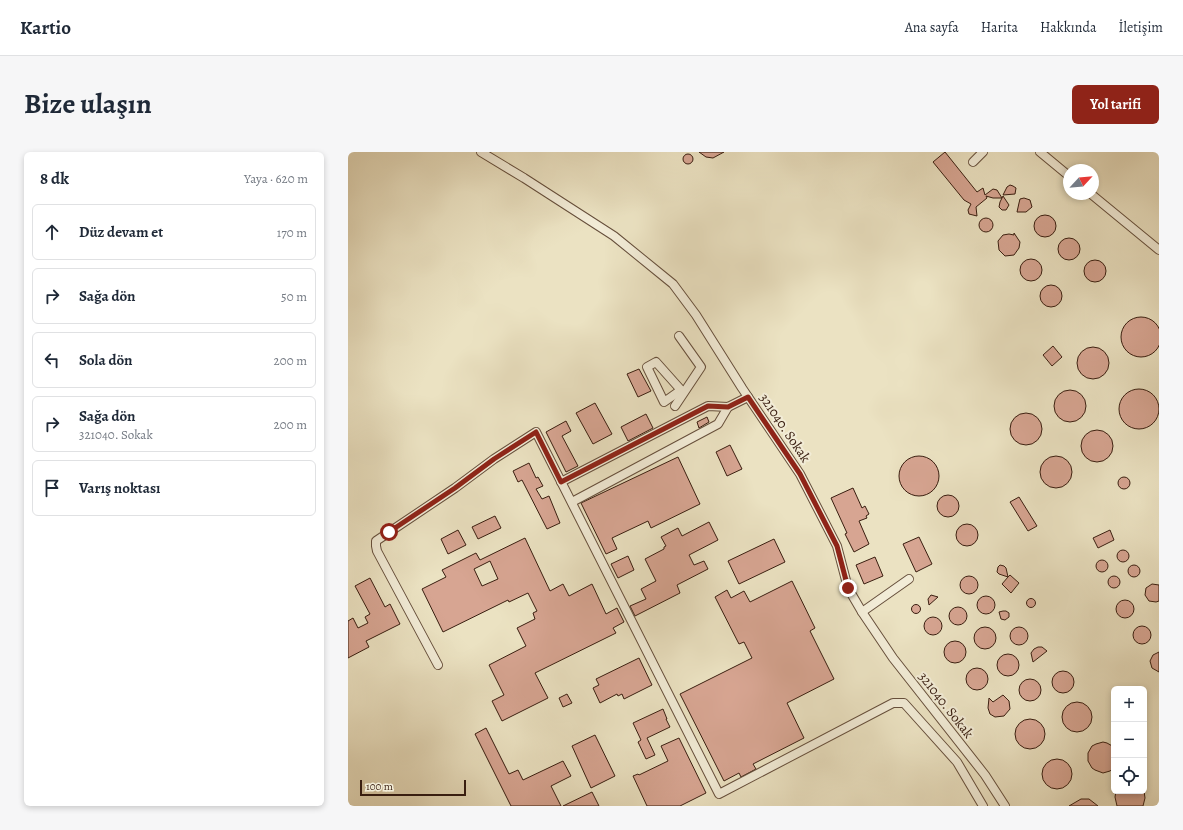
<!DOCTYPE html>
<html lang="tr">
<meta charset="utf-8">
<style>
:root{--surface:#fff;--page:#f6f6f7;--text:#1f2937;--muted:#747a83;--line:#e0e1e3;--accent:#8f2418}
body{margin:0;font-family:Alegreya,serif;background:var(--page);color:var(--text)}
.controls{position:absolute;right:12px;bottom:12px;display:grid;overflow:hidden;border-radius:6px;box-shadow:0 2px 6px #0003}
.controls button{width:36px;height:36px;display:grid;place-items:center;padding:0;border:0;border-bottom:1px solid var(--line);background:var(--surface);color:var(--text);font:20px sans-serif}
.compass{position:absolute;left:715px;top:12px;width:36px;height:36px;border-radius:50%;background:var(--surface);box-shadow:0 2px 6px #0003;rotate:64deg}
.scale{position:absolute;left:12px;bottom:10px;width:106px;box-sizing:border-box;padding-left:4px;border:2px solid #391e10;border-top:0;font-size:11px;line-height:14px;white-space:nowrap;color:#391e10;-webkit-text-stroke:3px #f2ecd7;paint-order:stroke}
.stop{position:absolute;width:12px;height:12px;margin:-9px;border:3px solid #8f2418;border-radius:50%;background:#fff}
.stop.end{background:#8f2418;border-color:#fff;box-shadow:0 1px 4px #0008}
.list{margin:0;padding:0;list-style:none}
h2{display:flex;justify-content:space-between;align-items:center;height:52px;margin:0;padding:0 16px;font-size:17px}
h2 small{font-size:13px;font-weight:400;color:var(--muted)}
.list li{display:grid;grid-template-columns:26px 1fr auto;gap:12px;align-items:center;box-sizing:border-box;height:56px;margin:0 8px 8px;padding:0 8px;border:1px solid var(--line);border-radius:6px}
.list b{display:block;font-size:15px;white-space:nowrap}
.list p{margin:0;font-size:13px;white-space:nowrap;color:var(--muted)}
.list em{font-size:13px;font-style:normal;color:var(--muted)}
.icon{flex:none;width:22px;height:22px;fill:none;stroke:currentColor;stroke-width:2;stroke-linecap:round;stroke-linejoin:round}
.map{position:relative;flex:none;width:811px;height:654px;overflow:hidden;border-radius:6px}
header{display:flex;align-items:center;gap:24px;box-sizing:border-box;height:56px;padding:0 20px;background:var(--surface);border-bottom:1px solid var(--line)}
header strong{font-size:19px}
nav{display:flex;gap:22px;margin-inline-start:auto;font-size:14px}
.intro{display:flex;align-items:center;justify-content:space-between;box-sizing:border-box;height:96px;padding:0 24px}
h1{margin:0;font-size:28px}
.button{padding:10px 18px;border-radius:6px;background:var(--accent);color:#fff;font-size:14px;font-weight:700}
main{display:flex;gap:24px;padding:0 24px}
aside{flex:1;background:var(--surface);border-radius:6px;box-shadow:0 2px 6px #0003}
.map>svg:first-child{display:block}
</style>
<header>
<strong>Kartio</strong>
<nav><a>Ana sayfa</a><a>Harita</a><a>Hakkında</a><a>İletişim</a></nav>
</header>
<div class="intro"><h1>Bize ulaşın</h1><a class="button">Yol tarifi</a></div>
<main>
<aside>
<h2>8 dk<small>Yaya · 620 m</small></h2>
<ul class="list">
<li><svg class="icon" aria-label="ahead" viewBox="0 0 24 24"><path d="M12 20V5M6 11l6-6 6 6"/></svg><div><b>Düz devam et</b></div><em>170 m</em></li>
<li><svg class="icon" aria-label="right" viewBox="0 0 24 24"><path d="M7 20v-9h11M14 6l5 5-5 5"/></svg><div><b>Sağa dön</b></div><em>50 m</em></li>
<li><svg class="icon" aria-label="left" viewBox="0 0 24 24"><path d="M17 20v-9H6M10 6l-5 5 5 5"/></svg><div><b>Sola dön</b></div><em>200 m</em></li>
<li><svg class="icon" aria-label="right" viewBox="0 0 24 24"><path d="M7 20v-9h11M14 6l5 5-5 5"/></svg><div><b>Sağa dön</b><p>321040. Sokak</p></div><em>200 m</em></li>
<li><svg class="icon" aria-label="arrive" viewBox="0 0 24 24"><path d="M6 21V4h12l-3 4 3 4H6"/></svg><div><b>Varış noktası</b></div></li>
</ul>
</aside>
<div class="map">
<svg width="811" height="654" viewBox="0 0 811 654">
<rect width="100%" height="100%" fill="#ebe2c2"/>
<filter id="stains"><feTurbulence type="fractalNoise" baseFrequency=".005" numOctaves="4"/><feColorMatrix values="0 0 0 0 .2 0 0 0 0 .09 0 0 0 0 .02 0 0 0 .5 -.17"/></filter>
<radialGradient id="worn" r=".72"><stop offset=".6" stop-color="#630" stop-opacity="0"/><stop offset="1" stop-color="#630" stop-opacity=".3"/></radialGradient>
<!-- building -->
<g fill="#d7a592" stroke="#391e10" fill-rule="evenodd">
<path d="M351,0H376L365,6L358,5Z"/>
<path d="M597,0L629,40L635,36L637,43L645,37L649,38L654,46L655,44L661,53L658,58H654L651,55L652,50L654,46H645L638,44L639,46L628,55L629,64L621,62L620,58L623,52L616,48L585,10Z"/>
<circle cx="340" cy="7" r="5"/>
<path d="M662,33L665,34L668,36L667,42L655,43L659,35Z"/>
<path d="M676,46L682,48L684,55L678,60H669L671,51L672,47Z"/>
<circle cx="697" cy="74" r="11"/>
<circle cx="638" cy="73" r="7"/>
<path d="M666,81L672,90L671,96L666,103L657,104L651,98L650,89L655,83L661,82L666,83Z"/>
<circle cx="721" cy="97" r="11"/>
<circle cx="683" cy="118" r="11"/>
<circle cx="747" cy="119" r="11"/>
<circle cx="703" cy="144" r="11"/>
<circle cx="793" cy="185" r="20"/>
<path d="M705,194L714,205L704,214L695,203Z"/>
<circle cx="745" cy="211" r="16"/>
<path d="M291,217L303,239L290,245L279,222Z"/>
<circle cx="791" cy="257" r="20"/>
<circle cx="722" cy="254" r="16"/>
<path d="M247,251L264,282L245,292L228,261Z"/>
<circle cx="678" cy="277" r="16"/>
<path d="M298,262L305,276L280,289L273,275Z"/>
<path d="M359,265L361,270L351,276L349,270Z"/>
<path d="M218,269L223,279L214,284L230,314L218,320L198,280Z"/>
<circle cx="749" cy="294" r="16"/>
<path d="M382,293L394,317L379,324L368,300Z"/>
<circle cx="708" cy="320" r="16"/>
<circle cx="571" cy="324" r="20"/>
<path d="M330,305L352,352L303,376L300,369L264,386L269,397L258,402L233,351Z"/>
<path d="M181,311L188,326L190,325L195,334L188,337L194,347L201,344L212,371L199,377L174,328L170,330L165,319Z"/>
<circle cx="776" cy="331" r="6"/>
<path d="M505,336L514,356L517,354L521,362L518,364L519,366L511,369L521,392L506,400L497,382L499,381L483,346Z"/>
<circle cx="600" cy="354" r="11"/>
<path d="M671,345L689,374L680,379L662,350Z"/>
<path d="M147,364L153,376L130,387L124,375Z"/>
<path d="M361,370L370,388L341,403L346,413L356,409L360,417L329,433L332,441L287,464L282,454L298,447L293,437L308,429L297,407L316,397V395L318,394L313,385L330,376L334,384Z"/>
<circle cx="619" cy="383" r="11"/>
<path d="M110,378L118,393L100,402L93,387Z"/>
<path d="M762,378L766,388L750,396L745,386Z"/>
<path d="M571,385L584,412L568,420L555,392Z"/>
<path d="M177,386L202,439L215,432L221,444L244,432L258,462L269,456L276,470L265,476L268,481L187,521L200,546L154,569L144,549L156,543L141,513L178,494L169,476L187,467L185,461L189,459L180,441L161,450L160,448L95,480L74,437L98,425L94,418L128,401L132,408ZM142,409L150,427L134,434L126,417Z"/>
<path d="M426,387L437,410L391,432L380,409Z"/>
<circle cx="775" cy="404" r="6"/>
<path d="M280,404L286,418L270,426L263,412Z"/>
<path d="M527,405L535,424L516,432L508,413Z"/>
<circle cx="754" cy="414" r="6"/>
<circle cx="786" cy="419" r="6"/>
<path d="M652,413L656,414L658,416L660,425L662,423L671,431L663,441L654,432L660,425L651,422L649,420L650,415Z"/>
<circle cx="766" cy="430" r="6"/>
<circle cx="621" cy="433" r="9"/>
<path d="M22,426L37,455L42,452L52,472L18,489L21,495L0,506V469L5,466L10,476L20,471L17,465L22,462L7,434Z"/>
<path d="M444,429L467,476L462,479L486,527L439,551L456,586L405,612L408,617L393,625L391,621L376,629L332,542L404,506L396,490L391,492L367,445L379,438L383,446L396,439L402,450Z"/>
<path d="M804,432L811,433V449L808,450L801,449L797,443L798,436Z"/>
<path d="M583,443L590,445L581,453L580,447Z"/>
<circle cx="638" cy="453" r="9"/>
<circle cx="683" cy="451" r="4.5"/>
<circle cx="777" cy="457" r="9"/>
<circle cx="568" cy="457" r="4.5"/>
<circle cx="610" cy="464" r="9"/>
<path d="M655,459H658L661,461V465L657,468L653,467L651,460Z"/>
<circle cx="585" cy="474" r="9"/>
<circle cx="794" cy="483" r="9"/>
<circle cx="637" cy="486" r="11"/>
<circle cx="671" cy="484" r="9"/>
<circle cx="607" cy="500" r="11"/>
<path d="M690,495H694L699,499L685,510L683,501L686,497Z"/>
<path d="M811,500V520L804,516L802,509L805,503Z"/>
<circle cx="660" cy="513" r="11"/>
<path d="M291,506L304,533L276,547L274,542L270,544L269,542L252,551L245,536L251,533L248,527Z"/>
<circle cx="629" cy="527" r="11"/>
<circle cx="715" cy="530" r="11"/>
<circle cx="682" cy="538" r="11"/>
<path d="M219,542L224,551L215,555L211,546Z"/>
<path d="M655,543L661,549L662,557L656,564L647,565L642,562L640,556L641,546L645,550Z"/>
<circle cx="729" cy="565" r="15"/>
<path d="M315,557L319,567H318L322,575L299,586L307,603L298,607L290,590L293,588L285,571Z"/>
<circle cx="682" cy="582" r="15"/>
<path d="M138,576L161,622L170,618L175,628L215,609L223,624L203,634L213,654H163L127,582Z"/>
<path d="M247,583L267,624L243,636L224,594Z"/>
<path d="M331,586L358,641L332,654H299L285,624L290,622L291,623L320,609L313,594Z"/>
<path d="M755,590L759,591L766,595V616L762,619L755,621L747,618L744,616L740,609V601L744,594L748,592Z"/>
<circle cx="709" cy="622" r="15"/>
<path d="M768,639H796L797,646L795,654H769L767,645Z"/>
<path d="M244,640L251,654H215Z"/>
<path d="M733,647H741L750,654H721Z"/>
</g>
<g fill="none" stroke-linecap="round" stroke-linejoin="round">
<defs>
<g id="minor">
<path d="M133,0L176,26L266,84L325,132L348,163L394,236L452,322L489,394L500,436L514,460L545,506L637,623L657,654"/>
<path d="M692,0L721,24"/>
<path d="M625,10L635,0"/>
<path d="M743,42L811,98"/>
<path d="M308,210L333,238L316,250L299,215Z"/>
<path d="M327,254L353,215L331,184"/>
<path d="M213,330L360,254L380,255L400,245"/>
<path d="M224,350L370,272L380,255"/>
<path d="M514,460L561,427"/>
<path d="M90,513L29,399L28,394V389L107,336L146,307L188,280L371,642L545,551H556L609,610L635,654"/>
</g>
</defs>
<!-- minor casing -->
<use href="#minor" stroke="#664f3c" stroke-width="10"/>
<!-- minor -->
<use href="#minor" stroke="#f2ecd7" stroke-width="8"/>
</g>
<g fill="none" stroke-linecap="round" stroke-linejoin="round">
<!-- route -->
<path stroke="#8f2418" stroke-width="5" d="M41,380L107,336L146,307L188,280L213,330L360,254L380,255L400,245L452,322L489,394L500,436"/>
</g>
<g text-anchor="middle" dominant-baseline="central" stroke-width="4" stroke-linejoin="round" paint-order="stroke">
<!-- street labels -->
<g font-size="14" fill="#391e10" stroke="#f2ecd7">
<text transform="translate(437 276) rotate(56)">321040. Sokak</text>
<text transform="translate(598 553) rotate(52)">321040. Sokak</text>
</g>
</g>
<rect width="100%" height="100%" filter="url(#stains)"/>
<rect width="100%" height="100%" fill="url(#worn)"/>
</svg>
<div class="controls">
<button>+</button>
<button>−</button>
<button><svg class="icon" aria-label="locate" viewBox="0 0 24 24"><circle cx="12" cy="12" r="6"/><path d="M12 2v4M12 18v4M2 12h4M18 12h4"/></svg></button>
</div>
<svg class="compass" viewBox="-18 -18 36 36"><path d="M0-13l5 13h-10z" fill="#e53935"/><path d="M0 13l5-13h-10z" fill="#747a83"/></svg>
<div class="scale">100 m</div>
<div class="stop" style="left:41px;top:380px"></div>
<div class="stop end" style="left:500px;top:436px"></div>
</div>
</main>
